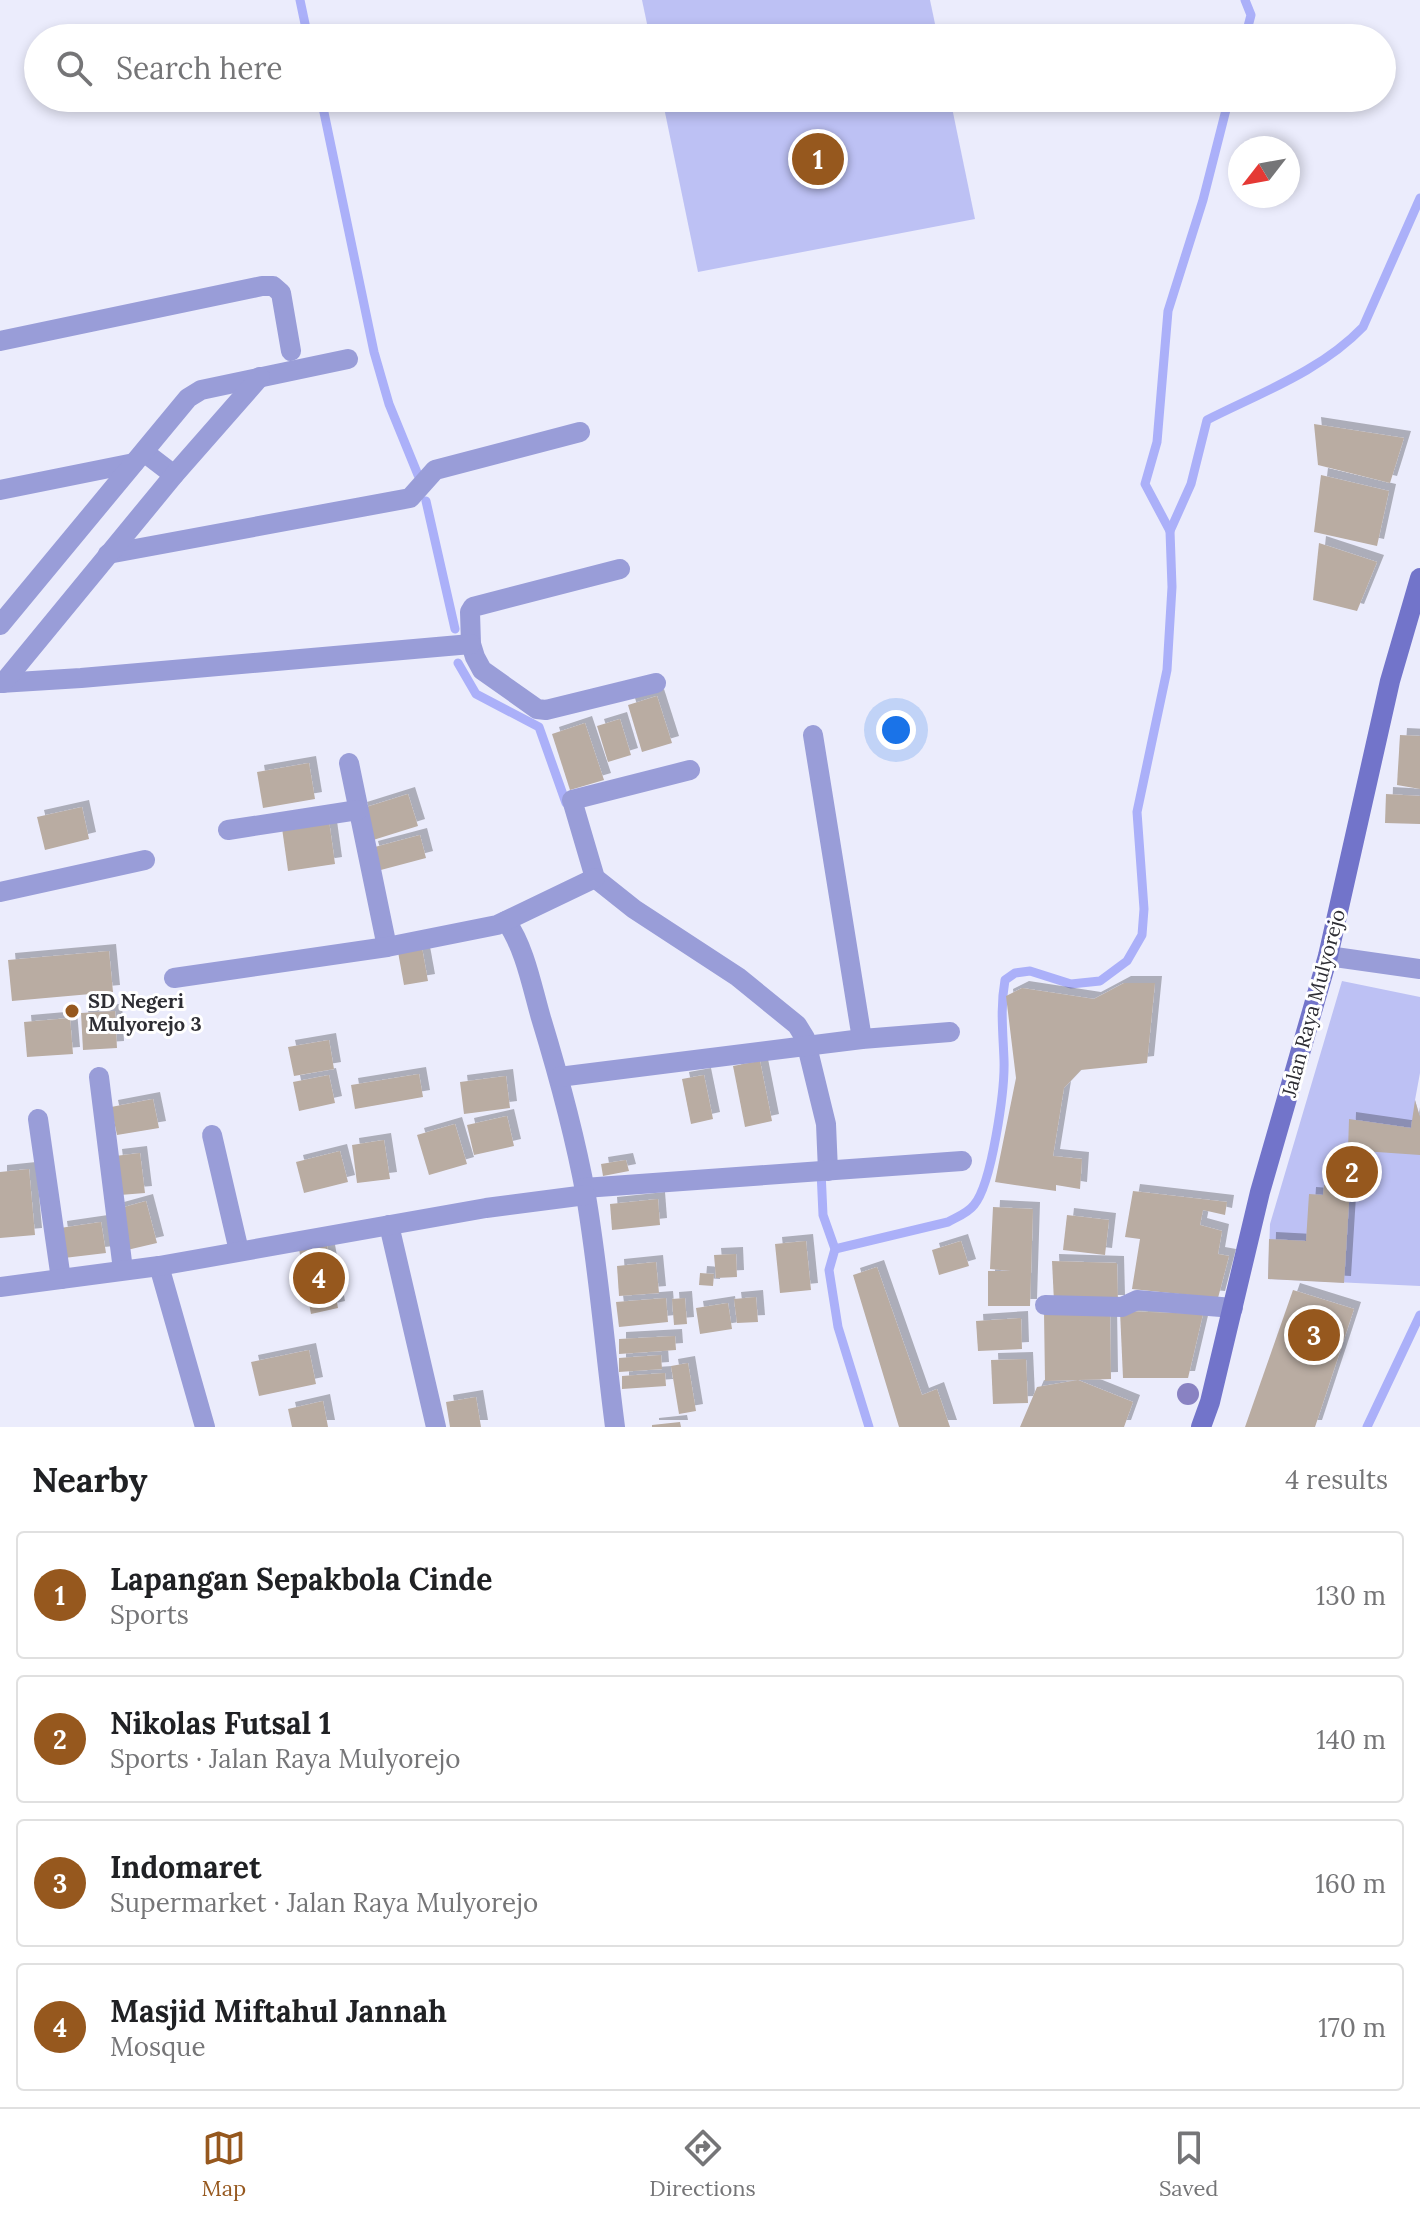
<!DOCTYPE html>
<meta charset="utf-8">
<style>
:root{--surface:#fff;--page:#f6f6f6;--text:#202124;--muted:#757577;--line:#e0e0e0;--accent:#96581e}
body{margin:0;font-family:Lora,serif;background:var(--page);color:var(--text)}
.compass{position:absolute;left:1228px;top:136px;width:72px;height:72px;border-radius:50%;background:var(--surface);box-shadow:0 4px 12px #0003;rotate:239deg}
.you{position:absolute;left:896px;top:730px;width:28px;height:28px;margin:-20px;border:6px solid #fff;border-radius:50%;background:#1a73e8;box-shadow:0 0 0 12px #1a73e833}
.badge{display:grid;place-items:center;width:52px;height:52px;border-radius:50%;background:var(--accent);color:#fff;font-size:26px;font-weight:700}
.pin{position:absolute;translate:-50% -50%;border:4px solid #fff;box-shadow:0 2px 8px #0006}
.list{margin:0;padding:0;list-style:none}
h2{display:flex;justify-content:space-between;align-items:center;height:104px;margin:0;padding:0 32px;font-size:34px}
h2 small{font-size:26px;font-weight:400;color:var(--muted)}
.list li{display:grid;grid-template-columns:52px 1fr auto;gap:24px;align-items:center;box-sizing:border-box;height:128px;margin:0 16px 16px;padding:0 16px;border:2px solid var(--line);border-radius:8px}
.list b{display:block;font-size:30px;white-space:nowrap}
.list p{margin:0;font-size:26px;white-space:nowrap;color:var(--muted)}
.list em{font-size:26px;font-style:normal;color:var(--muted)}
.icon{flex:none;width:44px;height:44px;fill:none;stroke:currentColor;stroke-width:2;stroke-linecap:round;stroke-linejoin:round}
.map{position:relative;flex:none;width:1420px;height:1427px;overflow:hidden}
.search{position:absolute;background:var(--surface);box-shadow:0 4px 12px #0003;left:24px;right:24px;top:24px;height:88px;display:flex;align-items:center;gap:20px;box-sizing:border-box;padding:0 28px;border-radius:44px;color:var(--muted);font-size:30px}
.sheet{height:680px;background:var(--surface)}
nav{display:flex;justify-content:space-around;align-items:center;box-sizing:border-box;height:112px;border-top:2px solid var(--line);background:var(--surface);font-size:22px;color:var(--muted)}
nav a{display:grid;justify-items:center;gap:4px}
nav .on{color:var(--accent)}
.map>svg:first-child{display:block}
</style>
<div class="map">
<svg width="1420" height="1427" viewBox="0 0 1420 1427">
<defs>
<filter id="shadow"><feDropShadow dx="7" dy="-7" stdDeviation="0" flood-color="#0004"/></filter>
</defs>
<rect width="100%" height="100%" fill="#ebecfc"/>
<!-- green -->
<g fill="#bdc1f4">
<path d="M642,0H930L938,38H650Z"/>
<path d="M662,98H950L975,219L698,272Z"/>
<path d="M1342,981L1420,997V1073L1415,1100L1420,1117V1286L1268,1279L1270,1224Z"/>
</g>
<g fill="none" stroke-linecap="round" stroke-linejoin="round">
<!-- stream -->
<g stroke="#abb0f9" stroke-width="9">
<path d="M300,0L308,38"/>
<path d="M1245,0L1251,15L1245,38"/>
<path d="M321,98L374,352L389,404L418,475"/>
<path d="M426,501L455,629"/>
<path d="M1170,531L1145,484L1157,442L1168,311L1203,200L1229,98"/>
<path d="M458,663L476,694L539,727L566,803"/>
<path d="M821,1171L823,1215L835,1249L829,1270L838,1327L869,1427"/>
<path d="M835,1249L948,1222C957,1217 968,1213 974,1205C992,1184 1005,1089 1004,1060C1003,1032 1000,1008 1005,980L1015,973L1030,971L1071,984L1100,981L1127,961L1142,935L1144,909L1137,812L1167,670L1172,587L1170,531L1191,484L1207,420C1260,393 1321,371 1363,327L1420,198"/>
<path d="M1367,1427L1420,1315"/>
</g>
</g>
<!-- building -->
<g fill="#b9aca2" filter="url(#shadow)">
<path d="M1314,424L1404,438L1390,483L1318,465Z"/>
<path d="M1321,475L1389,491L1377,546L1314,532Z"/>
<path d="M1319,543L1377,562L1357,611L1313,600Z"/>
<path d="M657,696L672,743L642,752L628,705Z"/>
<path d="M620,719L631,755L608,762L597,726Z"/>
<path d="M585,723L604,780L570,790L552,734Z"/>
<path d="M1400,735L1420,736V789L1397,785Z"/>
<path d="M309,763L315,799L263,808L257,772Z"/>
<path d="M408,794L418,826L370,841L360,809Z"/>
<path d="M1386,794L1420,796V824L1385,823Z"/>
<path d="M82,807L89,839L45,850L37,817Z"/>
<path d="M329,821L335,864L288,871L282,828Z"/>
<path d="M420,835L426,858L377,871L371,848Z"/>
<path d="M422,948L428,981L404,985L398,952Z"/>
<path d="M109,951L113,992L12,1001L8,960Z"/>
<path d="M1124,983H1155L1147,1063L1081,1070L1064,1088L1053,1156L1082,1159L1080,1189L1056,1185V1191L995,1182L1016,1078L1006,996L1022,988L1094,999Z"/>
<path d="M115,1011L117,1048L83,1050L81,1013Z"/>
<path d="M70,1018L73,1054L27,1057L24,1022Z"/>
<path d="M329,1040L334,1069L294,1076L288,1047Z"/>
<path d="M760,1061L772,1121L745,1127L733,1066Z"/>
<path d="M419,1074L423,1097L355,1109L351,1085Z"/>
<path d="M329,1075L335,1103L299,1111L293,1082Z"/>
<path d="M704,1075L713,1119L691,1124L682,1079Z"/>
<path d="M506,1076L510,1108L464,1114L460,1082Z"/>
<path d="M153,1099L159,1128L117,1135L111,1107Z"/>
<path d="M1415,1100L1420,1117V1155L1348,1150L1349,1119L1411,1128Z"/>
<path d="M507,1116L514,1146L474,1155L467,1125Z"/>
<path d="M455,1124L467,1164L429,1175L417,1135Z"/>
<path d="M384,1140L390,1179L357,1183L352,1145Z"/>
<path d="M340,1151L348,1182L304,1193L296,1162Z"/>
<path d="M140,1153L145,1193L120,1195L115,1156Z"/>
<path d="M626,1160L629,1171L603,1176L601,1164Z"/>
<path d="M29,1169L35,1235L0,1238V1172Z"/>
<path d="M1324,1185L1350,1187L1344,1283L1268,1279L1269,1239L1306,1241L1309,1194L1323,1195Z"/>
<path d="M1133,1191L1227,1202L1225,1215L1203,1210L1200,1225L1222,1231L1218,1254L1229,1256L1218,1298L1132,1289L1140,1239L1125,1237Z"/>
<path d="M658,1199L660,1225L612,1230L610,1204Z"/>
<path d="M146,1201L157,1243L127,1250L117,1209Z"/>
<path d="M993,1207L1033,1209L1030,1306H988V1271H1011L990,1269Z"/>
<path d="M1067,1215L1109,1220L1105,1255L1063,1250Z"/>
<path d="M101,1222L106,1253L64,1258L60,1228Z"/>
<path d="M806,1241L811,1290L780,1293L775,1244Z"/>
<path d="M961,1241L969,1266L939,1275L932,1250Z"/>
<path d="M327,1246L338,1308L311,1314L299,1249Z"/>
<path d="M736,1254L737,1277L716,1278L714,1255Z"/>
<path d="M1052,1261L1117,1263L1118,1302H1054Z"/>
<path d="M656,1262L659,1293L619,1296L617,1266Z"/>
<path d="M877,1267L922,1395L937,1389L950,1427H899L853,1275Z"/>
<path d="M700,1273L714,1274L713,1286L699,1285Z"/>
<path d="M1293,1290L1354,1309L1315,1427H1245Z"/>
<path d="M756,1297L758,1322L737,1323L734,1299Z"/>
<path d="M666,1298L668,1322L619,1327L616,1302Z"/>
<path d="M685,1298L687,1324L674,1325L672,1299Z"/>
<path d="M728,1303L732,1329L700,1334L696,1308Z"/>
<path d="M1120,1311L1203,1314L1188,1378H1123Z"/>
<path d="M1044,1312L1110,1314L1111,1379L1078,1380L1133,1402L1124,1427H1020L1037,1387L1078,1380L1045,1381Z"/>
<path d="M1021,1318L1022,1349L978,1351L976,1321Z"/>
<path d="M675,1336L676,1350L619,1354V1339Z"/>
<path d="M309,1350L316,1384L259,1396L251,1362Z"/>
<path d="M661,1355L662,1369L619,1372V1358Z"/>
<path d="M1026,1359L1028,1403L993,1404L991,1360Z"/>
<path d="M688,1363L696,1411L679,1414L671,1366Z"/>
<path d="M665,1373L666,1386L622,1389V1376Z"/>
<path d="M476,1397L481,1427H450L446,1402Z"/>
<path d="M323,1401L328,1427H292L288,1409Z"/>
<path d="M680,1422L681,1427H652V1425Z"/>
</g>
<g fill="none" stroke-linecap="round" stroke-linejoin="round">
<!-- street -->
<g stroke="#999dd8" stroke-width="20">
<path d="M0,341L262,286H273L281,293L291,351"/>
<path d="M144,452L174,475"/>
<path d="M0,490L134,463"/>
<path d="M108,554L410,498L435,470L580,432"/>
<path d="M620,569L473,607L470,612L471,644L475,657L482,670L537,709L546,710L656,683"/>
<path d="M0,625L188,398L201,390L348,359"/>
<path d="M0,683L81,678L471,644"/>
<path d="M3,683L174,475L260,377"/>
<path d="M813,735L862,1039"/>
<path d="M349,763L387,947"/>
<path d="M690,770L572,800L595,878L634,909L738,977L797,1025L805,1038L826,1124L828,1171"/>
<path d="M228,830L358,810"/>
<path d="M0,892L145,860"/>
<path d="M506,921C525,948 532,987 541,1018C559,1077 575,1136 586,1196C599,1273 605,1350 615,1427"/>
<path d="M1328,956L1420,969"/>
<path d="M174,978L387,947L497,925L595,878"/>
<path d="M99,1077L123,1270"/>
<path d="M559,1077L862,1039L950,1032"/>
<path d="M38,1119L61,1279"/>
<path d="M212,1135L239,1251"/>
<path d="M584,1188L962,1161"/>
<path d="M389,1225L436,1427"/>
<path d="M159,1266L205,1427"/>
<path d="M0,1287L159,1266L486,1208L586,1195"/>
<path d="M1045,1305L1122,1307L1137,1300L1233,1308"/>
</g>
<!-- secondary -->
<path stroke="#7274ca" stroke-width="20" d="M1201,1427L1210,1402L1260,1192L1328,956L1390,681L1420,578"/>
</g>
<!-- trees -->
<circle fill="#8982c2" cx="1188" cy="1394" r="11"/>
<!-- markers -->
<circle fill="#96581e" stroke="#fff" stroke-width="3" cx="72" cy="1011" r="8"/>
<g text-anchor="middle" dominant-baseline="central" stroke-width="6" stroke-linejoin="round" paint-order="stroke">
<!-- poi labels -->
<g font-size="20" font-weight="bold" fill="#2e2e34" stroke="#fff" text-anchor="start">
<text x="88" y="1000">SD Negeri<tspan x="88" dy="23">Mulyorejo 3</tspan></text>
</g>
<!-- street labels -->
<g font-size="20" fill="#2e2e34" stroke="#fff">
<text transform="translate(1313 1003) rotate(-75)">Jalan Raya Mulyorejo</text>
</g>
</g>
</svg>
<svg class="compass" viewBox="-18 -18 36 36"><path d="M0-13l5 13h-10z" fill="#e53935"/><path d="M0 13l5-13h-10z" fill="#757577"/></svg>
<div class="you"></div>
<div class="pin badge" style="left:818px;top:159px">1</div>
<div class="pin badge" style="left:1352px;top:1172px">2</div>
<div class="pin badge" style="left:1314px;top:1335px">3</div>
<div class="pin badge" style="left:319px;top:1278px">4</div>
<div class="search"><svg class="icon" aria-label="search" viewBox="0 0 24 24"><circle cx="10" cy="10" r="6"/><path d="M15 15l6 6"/></svg>Search here</div>
</div>
<section class="sheet">
<h2>Nearby<small>4 results</small></h2>
<ul class="list">
<li><span class="badge">1</span><div><b>Lapangan Sepakbola Cinde</b><p>Sports</p></div><em>130 m</em></li>
<li><span class="badge">2</span><div><b>Nikolas Futsal 1</b><p>Sports · Jalan Raya Mulyorejo</p></div><em>140 m</em></li>
<li><span class="badge">3</span><div><b>Indomaret</b><p>Supermarket · Jalan Raya Mulyorejo</p></div><em>160 m</em></li>
<li><span class="badge">4</span><div><b>Masjid Miftahul Jannah</b><p>Mosque</p></div><em>170 m</em></li>
</ul>
</section>
<nav>
<a class="on"><svg class="icon" aria-label="map" viewBox="0 0 24 24"><path d="M3 6l6-2 6 2 6-2v14l-6 2-6-2-6 2zM9 4v14M15 6v14"/></svg>Map</a>
<a><svg class="icon" aria-label="directions" viewBox="0 0 24 24"><path d="M12 3l9 9-9 9-9-9zM9 14v-3h6M13 9l2 2-2 2"/></svg>Directions</a>
<a><svg class="icon" aria-label="saved" viewBox="0 0 24 24"><path d="M7 4h10v16l-5-4-5 4z"/></svg>Saved</a>
</nav>
